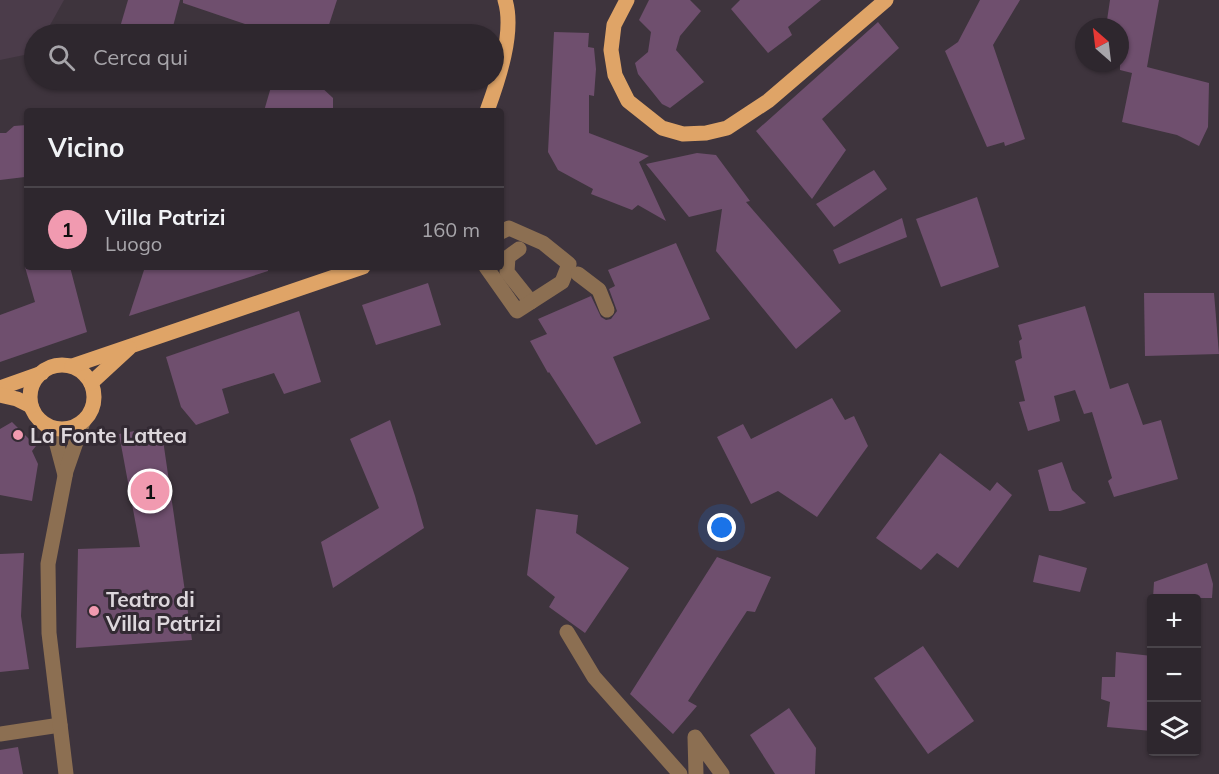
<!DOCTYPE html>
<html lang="it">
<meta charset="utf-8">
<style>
:root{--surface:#2e272e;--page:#3a333a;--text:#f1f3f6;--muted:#a7a5aa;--line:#49444a;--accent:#f19ab0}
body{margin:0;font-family:Mulish,sans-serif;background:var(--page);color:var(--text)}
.controls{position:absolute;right:18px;bottom:18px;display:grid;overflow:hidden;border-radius:6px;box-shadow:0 2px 4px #0004}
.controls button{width:54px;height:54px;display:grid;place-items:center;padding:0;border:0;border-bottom:2px solid var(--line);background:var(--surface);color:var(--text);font:30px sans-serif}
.compass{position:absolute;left:1075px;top:18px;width:54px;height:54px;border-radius:50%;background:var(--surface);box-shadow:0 2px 4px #0004;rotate:332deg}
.you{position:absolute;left:722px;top:528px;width:21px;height:21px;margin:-15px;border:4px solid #fff;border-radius:50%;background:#1a73e8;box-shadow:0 0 0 9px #1a73e833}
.badge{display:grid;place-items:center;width:39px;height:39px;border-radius:50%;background:var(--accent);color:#111;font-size:20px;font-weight:700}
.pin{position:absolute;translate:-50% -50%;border:3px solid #fff;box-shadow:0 2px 6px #0006}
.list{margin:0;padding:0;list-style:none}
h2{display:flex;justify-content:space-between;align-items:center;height:78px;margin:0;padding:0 24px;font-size:26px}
h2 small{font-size:20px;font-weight:400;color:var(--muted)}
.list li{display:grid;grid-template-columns:39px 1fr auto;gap:18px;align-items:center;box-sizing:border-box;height:84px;padding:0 24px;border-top:2px solid var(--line)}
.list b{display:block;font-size:22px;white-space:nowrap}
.list p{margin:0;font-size:20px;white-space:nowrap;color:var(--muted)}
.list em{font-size:20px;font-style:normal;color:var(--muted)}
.icon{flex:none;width:33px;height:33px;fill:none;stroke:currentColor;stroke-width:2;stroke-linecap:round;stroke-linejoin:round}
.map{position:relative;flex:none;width:1219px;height:774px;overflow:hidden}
.search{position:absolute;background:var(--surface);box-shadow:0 2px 4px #0004;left:24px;top:24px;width:480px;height:66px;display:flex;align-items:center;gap:15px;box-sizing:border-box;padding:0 21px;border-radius:33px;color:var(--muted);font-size:22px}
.panel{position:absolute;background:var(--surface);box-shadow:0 2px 4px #0004;left:24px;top:108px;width:480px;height:162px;border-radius:6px}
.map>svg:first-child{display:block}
</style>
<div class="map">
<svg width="1219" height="774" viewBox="0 0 1219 774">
<rect width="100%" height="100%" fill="#3e343d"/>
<!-- built -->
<path fill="#4b3c4a" d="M0,0H64L45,34H34V53L0,60Z"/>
<!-- building -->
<g fill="#6f4f6e">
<path d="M128,0H180L171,34H118Z"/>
<path d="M183,0H337L326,34H274L183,3Z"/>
<path d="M649,0H690L701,11L680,36L676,50L704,82L670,108L662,104L638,74L635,63L648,52L651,32L639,20Z"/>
<path d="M740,0H821L788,27L792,35L768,53L731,9Z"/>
<path d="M980,0H1020L993,45L1025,139L1005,146L1004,142L987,147L945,51L958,42Z"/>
<path d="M1110,0H1159L1147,67L1209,83L1208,127L1199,146L1177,135L1122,122L1132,73L1120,70V27H1106Z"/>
<path d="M878,22L899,48L822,119L846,150L812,199L756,131Z"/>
<path d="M554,32L589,33L588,47L594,48L596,69L594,96L589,95V133L649,156L639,162L666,221L638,205L632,210L591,194L593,189L558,170L548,152Z"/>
<path d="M273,80H301L319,85L333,98V111H264Z"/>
<path d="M27,125V166L25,177L0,180V133H6L14,126Z"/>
<path d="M697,153L716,155L750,201L746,202L841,311L796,349L716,251L722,209L689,217L646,164Z"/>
<path d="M874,170L887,189L834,227L816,204Z"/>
<path d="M977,197L999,267L941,287L916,219Z"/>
<path d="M902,218L907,237L839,264L833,250Z"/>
<path d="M676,243L710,319L613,357L641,423L596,445L549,372L548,373L530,341L547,334L538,319L591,296L601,317L606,320L611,319L617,311L609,289L615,286L608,270Z"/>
<path d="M25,267H70L87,332L0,362V315L35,302Z"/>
<path d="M145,267H268V271L129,316Z"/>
<path d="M428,283L441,325L376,345L362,305Z"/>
<path d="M1144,293H1214L1219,354L1145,356Z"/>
<path d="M1085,306L1110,389L1128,383L1143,425L1161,420L1178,479L1114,497L1108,481L1112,478L1092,412L1084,414L1075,390L1054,396L1060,421L1028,431L1019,402L1025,401L1015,361L1022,358L1019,341L1022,339L1018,325Z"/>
<path d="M299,311L321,382L284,394L274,373L222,389L229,413L196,425L181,407L166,357Z"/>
<path d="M832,398L845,420L854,416L868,446L817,517L778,491L751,504L717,437L743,424L751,439Z"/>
<path d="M390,420L415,496L424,528L333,588L321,542L379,508L350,439Z"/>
<path d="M12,422L36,446L32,451L38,464L32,501L0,495V429Z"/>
<path d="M161,426L192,640L76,648L78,549L140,547L119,434Z"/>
<path d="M940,453L990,491L997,482L1012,495L958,568L937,553L921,570L876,538Z"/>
<path d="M1062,462L1072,490L1086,503L1060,511H1049L1038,470Z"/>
<path d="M536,509L578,515L576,533L629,568L585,633L549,607L555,597L527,575Z"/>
<path d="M24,553L21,616L29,669L0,672V554Z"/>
<path d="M1039,555L1087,568L1080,592L1033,582Z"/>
<path d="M717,557L771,577L755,612L747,611L688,701L697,706L673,734L630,694Z"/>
<path d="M1207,563L1213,584L1212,598H1153L1154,582Z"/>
<path d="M923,646L974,721L928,754L874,678Z"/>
<path d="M1116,652L1152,656V731L1107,727L1110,702L1101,699L1102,677H1115Z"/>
<path d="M789,708L816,748L815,774H775L750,735Z"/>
<path d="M18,747L23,774H0V750Z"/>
</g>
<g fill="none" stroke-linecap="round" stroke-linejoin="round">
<!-- minor -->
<g stroke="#8c6f52" stroke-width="15">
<path d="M519,249L508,257L507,272L531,302"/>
<path d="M486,267L517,311L562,282L569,264L543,243L509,228L501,232"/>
<path d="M578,274L599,290L607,310"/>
<path d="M46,425L56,441L65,475"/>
<path d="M567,632L594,677L680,774"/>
<path d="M0,734L60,725"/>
<path d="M66,774L49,633L48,564L66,471L83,422"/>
<path d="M696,774L695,737L722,774"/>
</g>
<!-- major -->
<g stroke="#dfa467" stroke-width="15">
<path d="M627,0L614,25L611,50L615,75L628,101L662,128L683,134L706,133L727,128L768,101L886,0"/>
<path d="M487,111C498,81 515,32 505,0"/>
<circle cx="62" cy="397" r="32"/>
<path d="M72,366L363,267"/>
<path d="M91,383L129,348"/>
<path d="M0,388L42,373"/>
<path d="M0,395L17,399L31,406"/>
</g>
</g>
<!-- markers -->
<g fill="#f19ab0" stroke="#332a33" stroke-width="2">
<circle cx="18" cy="435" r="6"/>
<circle cx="94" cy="611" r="6"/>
</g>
<g text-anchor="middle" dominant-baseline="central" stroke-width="6" stroke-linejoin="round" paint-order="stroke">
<!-- poi labels -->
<g font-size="21" font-weight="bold" fill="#ddd7dc" stroke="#332a33" text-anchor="start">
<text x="30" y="435">La Fonte Lattea</text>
<text x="106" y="599">Teatro di<tspan x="106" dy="24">Villa Patrizi</tspan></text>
</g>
</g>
</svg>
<div class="controls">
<button>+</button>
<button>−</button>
<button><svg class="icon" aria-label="layers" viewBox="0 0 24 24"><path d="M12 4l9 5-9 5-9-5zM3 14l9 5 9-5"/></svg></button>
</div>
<svg class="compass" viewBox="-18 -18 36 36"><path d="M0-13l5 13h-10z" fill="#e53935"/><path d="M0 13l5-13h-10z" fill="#a7a5aa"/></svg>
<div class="you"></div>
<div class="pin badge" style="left:150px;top:491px">1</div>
<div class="search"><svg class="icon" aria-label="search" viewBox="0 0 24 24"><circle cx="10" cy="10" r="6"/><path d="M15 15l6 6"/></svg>Cerca qui</div>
<section class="panel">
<h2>Vicino<small></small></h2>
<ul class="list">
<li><span class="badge">1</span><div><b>Villa Patrizi</b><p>Luogo</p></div><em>160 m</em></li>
</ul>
</section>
</div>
